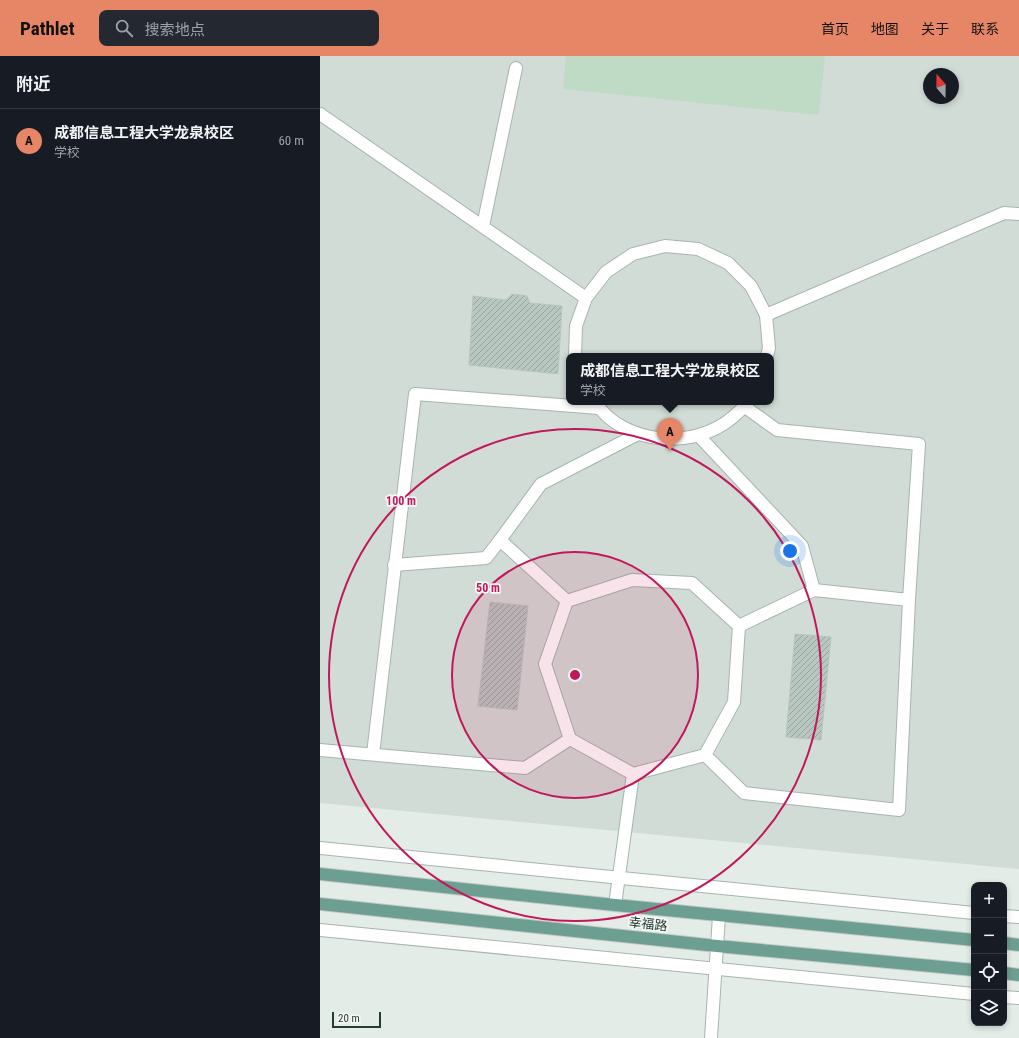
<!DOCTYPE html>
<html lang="zh">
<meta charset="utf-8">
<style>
:root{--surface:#171b24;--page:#242831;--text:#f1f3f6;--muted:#9ea1a6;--line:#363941;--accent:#e78567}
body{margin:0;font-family:"Roboto Condensed","Noto Sans SC",sans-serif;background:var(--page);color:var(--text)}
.controls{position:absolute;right:12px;bottom:12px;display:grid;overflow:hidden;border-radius:8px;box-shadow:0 2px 6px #0003}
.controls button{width:36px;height:36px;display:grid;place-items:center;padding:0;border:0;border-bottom:1px solid var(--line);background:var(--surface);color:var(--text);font:20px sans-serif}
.compass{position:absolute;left:603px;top:12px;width:36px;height:36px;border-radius:50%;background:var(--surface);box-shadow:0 2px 6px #0003;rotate:340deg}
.scale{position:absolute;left:12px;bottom:10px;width:49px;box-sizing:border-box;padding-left:4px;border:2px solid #253c36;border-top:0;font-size:11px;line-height:14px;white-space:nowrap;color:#253c36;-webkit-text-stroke:3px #f4f9f6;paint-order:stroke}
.you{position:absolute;left:470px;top:495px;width:14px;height:14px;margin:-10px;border:3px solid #fff;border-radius:50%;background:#1a73e8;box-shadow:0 0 0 6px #1a73e833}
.badge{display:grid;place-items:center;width:26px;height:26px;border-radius:50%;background:var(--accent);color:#111;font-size:13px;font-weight:700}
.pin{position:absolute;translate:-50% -33px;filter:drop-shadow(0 1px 2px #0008)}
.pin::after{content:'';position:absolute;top:21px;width:14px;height:12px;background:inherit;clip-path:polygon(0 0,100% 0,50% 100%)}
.popup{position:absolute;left:246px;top:297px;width:208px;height:52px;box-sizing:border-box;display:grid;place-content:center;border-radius:8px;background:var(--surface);filter:drop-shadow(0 1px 3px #0005);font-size:13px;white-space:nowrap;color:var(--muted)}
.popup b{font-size:15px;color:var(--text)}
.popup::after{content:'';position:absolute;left:50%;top:100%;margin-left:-8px;border:8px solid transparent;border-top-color:var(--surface)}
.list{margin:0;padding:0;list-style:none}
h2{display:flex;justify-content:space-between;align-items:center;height:52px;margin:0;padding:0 16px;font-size:17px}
h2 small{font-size:13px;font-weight:400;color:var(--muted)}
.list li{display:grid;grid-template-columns:26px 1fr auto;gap:12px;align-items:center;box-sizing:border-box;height:64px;padding:0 16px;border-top:1px solid var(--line)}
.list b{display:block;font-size:15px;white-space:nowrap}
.list p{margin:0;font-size:13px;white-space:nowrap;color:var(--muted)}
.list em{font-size:13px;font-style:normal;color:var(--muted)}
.icon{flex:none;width:22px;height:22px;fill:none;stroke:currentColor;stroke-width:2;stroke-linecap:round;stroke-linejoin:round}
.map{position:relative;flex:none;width:699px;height:982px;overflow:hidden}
header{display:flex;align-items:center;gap:24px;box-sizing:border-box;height:56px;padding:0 20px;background:var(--accent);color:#111}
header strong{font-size:19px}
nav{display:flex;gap:22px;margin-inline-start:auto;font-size:14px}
.search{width:280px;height:36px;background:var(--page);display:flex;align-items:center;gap:10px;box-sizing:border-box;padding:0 14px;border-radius:8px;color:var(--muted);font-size:15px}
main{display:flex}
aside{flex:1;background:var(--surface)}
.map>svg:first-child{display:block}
</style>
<header>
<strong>Pathlet</strong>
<div class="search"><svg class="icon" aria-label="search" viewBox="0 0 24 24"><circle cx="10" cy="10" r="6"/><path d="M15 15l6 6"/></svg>搜索地点</div>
<nav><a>首页</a><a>地图</a><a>关于</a><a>联系</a></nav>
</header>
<main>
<aside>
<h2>附近<small></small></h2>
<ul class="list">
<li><span class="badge">A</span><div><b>成都信息工程大学龙泉校区</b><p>学校</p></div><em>60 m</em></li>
</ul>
</aside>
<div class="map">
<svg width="699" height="982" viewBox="0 0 699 982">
<defs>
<pattern id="building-hatch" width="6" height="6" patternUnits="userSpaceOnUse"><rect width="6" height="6" fill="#b9c7c1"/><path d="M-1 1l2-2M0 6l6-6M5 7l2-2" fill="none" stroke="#96a39e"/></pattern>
</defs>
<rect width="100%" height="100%" fill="#e4ece8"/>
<!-- built -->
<path fill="#d2dcd7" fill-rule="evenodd" d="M0,0H699V813L0,747ZM609,18H633V42H609ZM249,300H451V346H249Z"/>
<!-- garden -->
<path fill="#bfdbc6" d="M246,0H505L499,59L243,33Z"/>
<!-- building -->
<g fill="url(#building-hatch)" stroke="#b7c5bf">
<path d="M192,238L207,240L210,247L242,250L238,318L149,309L153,240L186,244Z"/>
<path d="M170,546L208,550L197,654L158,650Z"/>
<path d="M475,578L511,581L501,684L466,681Z"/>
</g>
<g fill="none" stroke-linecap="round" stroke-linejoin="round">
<defs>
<g id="minor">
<path d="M0,58L266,242"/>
<path d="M163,170L196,12"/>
<path d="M446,259L684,157L699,158"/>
<path d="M255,300L256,270L266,242L286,216L313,198L345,190L378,193L408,207L431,230L446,259L449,292L447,300"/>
<path d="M275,346C304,390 375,394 413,361C418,356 424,352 428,346"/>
<path d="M379,380L482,490L494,534L419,570"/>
<path d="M74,509L166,502L180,484"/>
<path d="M494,534L589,544"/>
<path d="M247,545L180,484L221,428L318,378"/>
<path d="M0,694L205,712L250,683"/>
<path d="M53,698L95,338L279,352"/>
<path d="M385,699L424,737L579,754L589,544L599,388L457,374L425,351"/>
<path d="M0,792L654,857"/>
<path d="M295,849L313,718L385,699L414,646L419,570L372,527L312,524L247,545L225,608L250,683L313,718"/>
<path d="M684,860L699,861"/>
<path d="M0,874L654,938"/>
<path d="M684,941L699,942"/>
<path d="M391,982L399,860"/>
</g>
<g id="major">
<path d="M0,818L295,849L654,884"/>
<path d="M0,848L397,890L654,914"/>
<path d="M684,887L699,889"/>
<path d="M684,917L699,919"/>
</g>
</defs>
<!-- minor casing -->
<use href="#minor" stroke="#a7b4af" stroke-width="14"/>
<!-- major casing -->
<use href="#major" stroke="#c2c8c7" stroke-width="14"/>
<!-- minor -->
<use href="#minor" stroke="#fff" stroke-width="12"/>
<!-- major -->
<use href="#major" stroke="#6c9e91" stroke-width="12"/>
</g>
<!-- distance rings -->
<circle cx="255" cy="619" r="123" fill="#c2185b" fill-opacity=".12"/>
<g fill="none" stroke="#c2185b" stroke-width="2">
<circle cx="255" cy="619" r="123"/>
<circle cx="255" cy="619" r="246"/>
</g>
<g text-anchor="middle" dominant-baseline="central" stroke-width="3.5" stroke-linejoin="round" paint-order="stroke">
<!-- street labels -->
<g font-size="13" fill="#253c36" stroke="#f4f9f6">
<text transform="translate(328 868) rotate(6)">幸福路</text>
</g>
</g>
<circle cx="255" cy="619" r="6" fill="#c2185b" stroke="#f4f9f6" stroke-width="2"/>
<g font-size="12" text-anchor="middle" font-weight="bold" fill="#c2185b" stroke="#f4f9f6" stroke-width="3.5" stroke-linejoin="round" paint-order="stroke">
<text x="81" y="449">100 m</text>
<text x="168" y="536">50 m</text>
</g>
</svg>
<div class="controls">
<button>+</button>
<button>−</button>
<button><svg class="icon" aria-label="locate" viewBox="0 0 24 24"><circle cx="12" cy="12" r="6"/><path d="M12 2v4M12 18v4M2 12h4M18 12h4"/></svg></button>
<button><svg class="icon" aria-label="layers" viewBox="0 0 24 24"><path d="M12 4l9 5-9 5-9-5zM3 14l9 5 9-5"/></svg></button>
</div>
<svg class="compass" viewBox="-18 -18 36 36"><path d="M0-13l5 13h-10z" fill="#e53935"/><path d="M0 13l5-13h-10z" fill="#9ea1a6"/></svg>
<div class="scale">20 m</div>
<div class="you"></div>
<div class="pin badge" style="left:350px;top:395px">A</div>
<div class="popup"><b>成都信息工程大学龙泉校区</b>学校</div>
</div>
</main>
